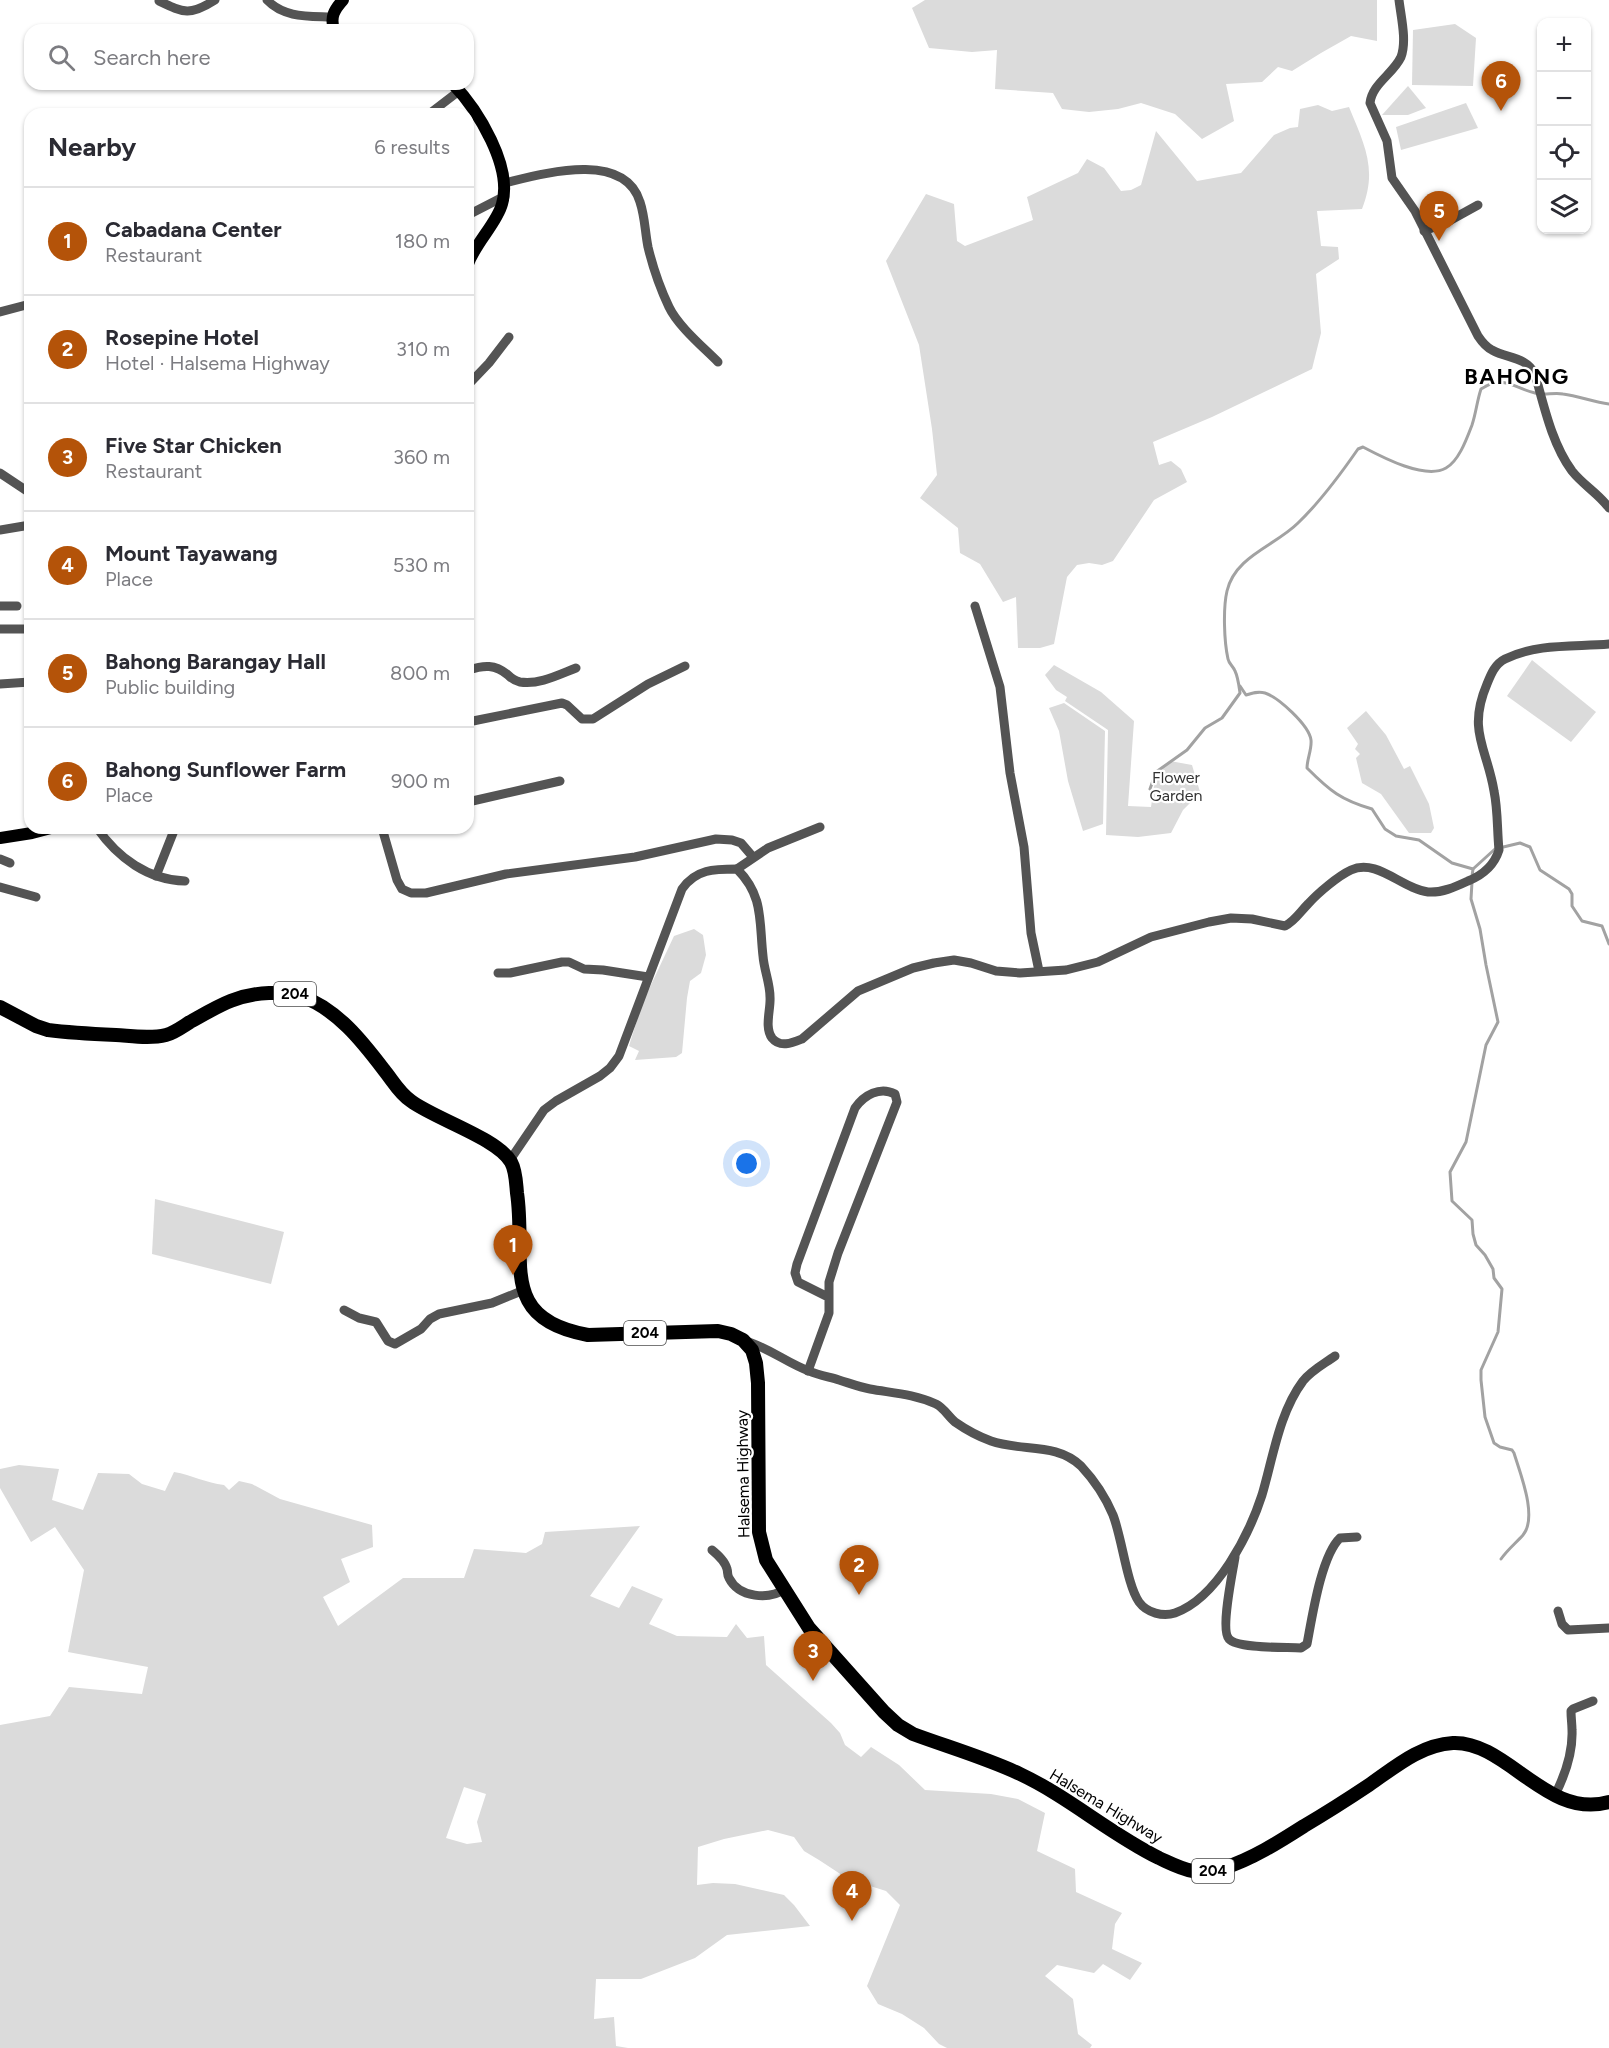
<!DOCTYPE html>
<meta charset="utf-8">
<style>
:root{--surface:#fff;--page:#f7f7f7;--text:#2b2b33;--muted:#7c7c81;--line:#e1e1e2;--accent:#b45309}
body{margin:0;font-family:Figtree,sans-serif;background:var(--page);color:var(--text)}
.controls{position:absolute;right:18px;top:18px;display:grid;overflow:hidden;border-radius:12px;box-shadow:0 2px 4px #0004}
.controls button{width:54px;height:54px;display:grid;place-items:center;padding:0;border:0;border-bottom:2px solid var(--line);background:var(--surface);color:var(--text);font:30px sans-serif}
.you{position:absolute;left:747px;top:1164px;width:21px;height:21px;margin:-15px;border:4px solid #fff;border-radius:50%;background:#1a73e8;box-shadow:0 0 0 9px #1a73e833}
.badge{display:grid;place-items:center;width:39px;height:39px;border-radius:50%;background:var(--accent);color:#fff;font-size:20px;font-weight:700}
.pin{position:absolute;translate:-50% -50px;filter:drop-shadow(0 2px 3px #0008)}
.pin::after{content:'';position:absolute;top:32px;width:21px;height:18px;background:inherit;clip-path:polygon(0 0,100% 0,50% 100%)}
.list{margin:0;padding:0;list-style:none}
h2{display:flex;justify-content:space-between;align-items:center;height:78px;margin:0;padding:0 24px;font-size:26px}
h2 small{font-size:20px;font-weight:400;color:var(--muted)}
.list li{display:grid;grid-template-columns:39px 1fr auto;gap:18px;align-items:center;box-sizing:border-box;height:108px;padding:0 24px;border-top:2px solid var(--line)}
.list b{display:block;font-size:22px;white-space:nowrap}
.list p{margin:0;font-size:20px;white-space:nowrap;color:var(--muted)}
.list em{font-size:20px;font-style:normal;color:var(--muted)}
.icon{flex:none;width:33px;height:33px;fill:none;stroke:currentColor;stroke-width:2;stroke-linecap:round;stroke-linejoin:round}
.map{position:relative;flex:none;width:1609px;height:2048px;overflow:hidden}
.search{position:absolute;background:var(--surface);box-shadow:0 2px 4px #0004;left:24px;top:24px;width:450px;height:66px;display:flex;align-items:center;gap:15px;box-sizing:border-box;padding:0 21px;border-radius:18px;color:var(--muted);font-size:22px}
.panel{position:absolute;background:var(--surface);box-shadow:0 2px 4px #0004;left:24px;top:108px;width:450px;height:726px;border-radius:18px}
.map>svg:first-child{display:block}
</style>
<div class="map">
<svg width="1609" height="2048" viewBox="0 0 1609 2048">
<rect width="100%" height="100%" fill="#fff"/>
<!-- green -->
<g fill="#dbdbdb" fill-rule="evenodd">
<path d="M925,0H1377V41L1351,36L1321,53L1292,71L1278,67L1262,82L1226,84L1234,121L1202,139L1175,114L1141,103L1118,109L1089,112L1062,109L1053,93L995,89L997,50L972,52L929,48L912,8Z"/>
<path d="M1455,24L1476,38L1473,86L1412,85L1413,30Z"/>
<path d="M1408,86L1426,108L1408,115H1382Z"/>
<path d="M1466,103L1478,128L1401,150L1396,127Z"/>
<path d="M1318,105L1332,111L1349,107C1364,144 1378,169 1362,209L1317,211L1321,246L1338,247L1339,259L1316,274L1321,333L1312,369L1212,417L1153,442L1159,465L1171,461L1181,469L1187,482L1154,500L1113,561L1102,565L1089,563L1077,565L1067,577L1054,644L1040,648H1018L1016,597L1003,602L980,564L960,553L958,528L920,498L937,475L932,429L919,345L886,261L926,194L954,204L957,241L965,246L1033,220L1027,197L1078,173L1087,159L1104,168L1121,191L1131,190L1141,185L1156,131L1197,181L1241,173L1274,135L1290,128L1298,127L1300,109Z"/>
<path d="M1532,660L1596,712L1571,742L1507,696Z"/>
<path d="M1054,665L1101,692L1134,721L1128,806L1151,807L1156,772L1170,761L1192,765L1203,802L1193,800L1183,810L1171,833L1138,837L1106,835L1108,730L1065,701L1067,697L1056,690L1045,675Z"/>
<path d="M1064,703L1105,731L1103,824L1083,831L1068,781L1059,731L1049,708Z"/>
<path d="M1366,711L1386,735L1404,769L1410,766L1429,804L1434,828L1431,833H1409L1381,794L1362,783L1356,758L1360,754L1355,749L1358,744L1347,728Z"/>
<path d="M694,929L703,935L706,955L701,973L690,981L687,998L682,1053L676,1057L635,1060L639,1051L629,1046L642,1004L674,936Z"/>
<path d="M155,1199L284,1232L271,1284L152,1254Z"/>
<path d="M19,1465L59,1469L52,1500L83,1510L98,1473L129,1474L142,1484L165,1491L174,1472C192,1475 206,1483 224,1485L229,1490L239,1481L252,1484L280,1499L372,1525L373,1547L341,1559L350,1582L323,1597L338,1626L403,1578H464L474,1549L526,1553L542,1544L545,1532L640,1526L590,1596L619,1608L632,1586L663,1599L649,1624L677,1636L727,1637L736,1624L747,1638L764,1636L766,1665L831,1723L840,1733L845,1745L861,1757L871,1747L899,1765L925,1790L991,1794L1018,1799L1045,1813L1037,1851L1075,1869L1076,1892L1122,1913L1115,1924L1112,1949L1142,1963L1130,1980L1103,1964L1094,1973L1057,1965L1045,1976L1073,1999L1078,2034L1092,2045L1090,2048H947L939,2044L924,2028L902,2014L878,2004L867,1986L900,1905L886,1891L848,1879L819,1860L804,1851L794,1837L768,1830L724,1839L698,1847L697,1885L713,1883L735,1884L784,1895L794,1905L810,1926L727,1935L695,1958L641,1979H596L594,2019L614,2017L616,2046L628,2048H0V1725L50,1716L69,1687L142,1694L148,1667L68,1652L84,1570L55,1527L31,1542L0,1488V1469ZM464,1787L486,1794L477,1822L482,1842L467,1844L446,1838Z"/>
</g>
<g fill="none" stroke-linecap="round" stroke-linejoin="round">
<!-- stream -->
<g stroke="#a2a2a2" stroke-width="3">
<path d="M1240,686L1246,695C1252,693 1258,691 1265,693C1278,697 1309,725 1311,740C1312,749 1307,759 1307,768C1330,791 1341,800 1372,809L1385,829L1396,836L1419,840L1452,863L1473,869L1472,876"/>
<path d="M1150,789L1156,772L1187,750L1205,728L1222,718L1240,693C1239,686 1238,677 1235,671C1233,666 1229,664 1228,659C1224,641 1223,608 1227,591C1235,556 1275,546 1298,523C1321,501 1340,475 1358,449L1363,447C1382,457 1425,480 1446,468C1459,461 1467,438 1472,425C1476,413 1477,401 1481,389C1504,374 1513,388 1535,393C1543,396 1554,392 1563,394C1579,396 1593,402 1609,404"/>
<path d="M1473,869L1495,849L1520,843L1530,847L1540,870L1569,889L1572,894V906L1582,921L1602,926L1609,944"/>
<path d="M1472,882L1471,899L1480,929L1486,965L1498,1022L1486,1045L1466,1142L1450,1172L1452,1201L1472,1220L1473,1234L1476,1245L1485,1255L1493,1269L1494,1278L1502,1289L1498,1332L1481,1370V1380L1485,1417L1494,1443L1500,1447L1512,1450L1514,1453C1520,1473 1538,1517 1523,1535C1516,1543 1508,1549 1501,1559"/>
</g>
<!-- minor -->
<g stroke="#545454" stroke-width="9">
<path d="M267,0C284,18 309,16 331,17"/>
<path d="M1399,0C1401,17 1407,41 1401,57C1393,74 1372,84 1370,103L1387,141L1392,178L1415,211L1478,336C1482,342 1486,347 1492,350C1508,359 1525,356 1535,374C1544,406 1552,444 1572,471C1583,485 1599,494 1609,508"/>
<path d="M159,1C184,13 190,16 215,0"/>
<path d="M429,114L459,91"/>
<path d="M504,183C542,174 624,150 640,202C645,217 645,232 648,247C653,268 660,288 669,307C678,326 703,347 718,362"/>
<path d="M468,215L503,197"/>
<path d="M1424,231L1449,221L1478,205"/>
<path d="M0,312L30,304"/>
<path d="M468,385L489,363L509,337"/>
<path d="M0,473L30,493"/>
<path d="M0,530L30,525"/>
<path d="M0,606H17"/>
<path d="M975,606L1000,687L1010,773L1024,847L1031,933L1039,971"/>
<path d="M0,629H30"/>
<path d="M468,670C484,665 495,664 508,675C512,679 515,681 520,682C539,685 558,675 576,668"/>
<path d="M0,684L30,682"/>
<path d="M468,722L562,703L567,705L582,719H593L648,684L685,666"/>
<path d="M468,802L560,781"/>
<path d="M97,828C118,858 148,880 185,881"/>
<path d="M382,828L397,880L402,889L411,893H426L506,874L635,857L716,839L732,840L741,843L753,857"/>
<path d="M0,859L10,863"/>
<path d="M737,869L768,848L820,827"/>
<path d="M156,876L175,828"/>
<path d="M0,887L36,897"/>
<path d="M498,973H510L562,962H569L584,969L603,970L648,977"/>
<path d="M510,1160L544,1110L556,1101L600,1076L610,1068L619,1056L682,889C696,869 714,869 737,869C764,896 759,921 763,956C764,970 770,983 770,997C771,1009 764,1027 772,1038C780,1048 792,1043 802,1039L858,991L913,968L934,963L954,960L971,963L996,971L1020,973L1066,970L1098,962L1151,937L1209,922L1231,918L1252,919L1285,926C1295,921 1300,912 1308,904C1318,893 1338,876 1351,870C1377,858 1402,889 1428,892C1442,893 1455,887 1468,881C1483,875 1494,866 1499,850C1497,830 1498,810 1494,791C1487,748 1467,731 1487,684C1491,674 1495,664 1505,659C1537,643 1575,647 1609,644"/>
<path d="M344,1310L359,1318L376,1322L388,1341L395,1344L421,1329L430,1319L439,1314L492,1303L524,1290"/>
<path d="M743,1340C770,1348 785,1362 809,1371C818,1375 829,1377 839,1380C849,1383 859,1387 870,1389C892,1393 914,1394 936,1404C944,1408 948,1416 955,1422C965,1429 980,1437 991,1441C1022,1452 1056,1442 1081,1466C1095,1481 1105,1496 1113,1515C1122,1538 1127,1585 1139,1602C1147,1613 1163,1617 1175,1613C1217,1598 1249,1535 1262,1495C1273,1458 1279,1413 1303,1381C1312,1370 1324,1364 1335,1356"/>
<path d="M808,1371L829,1313V1282L838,1253L897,1102L895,1094C880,1086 864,1095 855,1108L797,1264L795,1273L798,1282L828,1297"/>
<path d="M712,1550C718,1555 725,1561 727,1569C728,1572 727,1575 729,1578C739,1598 769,1600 785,1589"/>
<path d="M1235,1557C1233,1571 1220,1630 1229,1639C1238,1649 1286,1647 1301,1648L1307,1644C1312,1618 1321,1556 1340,1538L1357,1537"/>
<path d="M1558,1611L1562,1624L1568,1630L1609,1628"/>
<path d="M1555,1795C1565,1775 1573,1753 1572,1730C1572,1724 1571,1718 1571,1711L1573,1709L1593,1701"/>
</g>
<!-- major -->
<g stroke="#000" stroke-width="12">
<path d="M334,30C330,17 334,10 343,0"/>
<path d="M453,84C478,110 513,167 502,204C497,223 476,242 468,264"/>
<path d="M0,838L32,833L51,828"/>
</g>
<!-- highway -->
<path stroke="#000" stroke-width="14" d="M0,1007L36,1026L48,1030C71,1033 93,1034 116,1035C132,1036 150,1039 166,1035C174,1033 182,1027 190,1022C217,1007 237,994 269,993C280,993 291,992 301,996C337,1009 362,1041 384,1070C393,1081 399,1093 411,1101C435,1119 497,1138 511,1162C516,1171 516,1183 517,1193C527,1260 497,1319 588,1335L718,1331L731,1334L743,1340L752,1350L756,1363L758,1383L759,1532L766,1560L809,1628L884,1712L898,1725L913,1734C948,1747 986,1758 1020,1774C1069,1797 1110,1834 1159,1858C1170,1863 1181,1869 1193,1871C1203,1872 1214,1872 1224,1868C1252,1859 1279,1842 1304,1826C1326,1813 1348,1799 1369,1785C1395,1767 1420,1745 1453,1743C1507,1741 1547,1820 1609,1802"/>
</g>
<g text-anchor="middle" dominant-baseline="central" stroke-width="4.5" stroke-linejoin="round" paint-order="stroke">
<!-- shield labels -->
<g fill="#fff" stroke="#4c4c4c" stroke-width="1.5">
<rect x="274" y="982" width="42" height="24" rx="4.5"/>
<rect x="624" y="1321" width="42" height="24" rx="4.5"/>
<rect x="1192" y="1859" width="42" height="24" rx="4.5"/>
</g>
<g font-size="15" font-weight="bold" fill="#000">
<text x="295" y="994">204</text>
<text x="645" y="1333">204</text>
<text x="1213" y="1871">204</text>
</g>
<!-- park labels -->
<g font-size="16" fill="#323232" stroke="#fff">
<text x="1176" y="777">Flower<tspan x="1176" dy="18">Garden</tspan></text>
</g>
<!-- street labels -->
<g font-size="16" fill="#000" stroke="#fff">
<text transform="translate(743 1474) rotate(-91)">Halsema Highway</text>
<text transform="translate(1106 1806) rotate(31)">Halsema Highway</text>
</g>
<!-- district labels -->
<g font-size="22" font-weight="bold" letter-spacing="1.5" fill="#000" stroke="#fff">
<text x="1517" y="376">BAHONG</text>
</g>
</g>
</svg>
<div class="controls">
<button>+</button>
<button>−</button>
<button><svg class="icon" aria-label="locate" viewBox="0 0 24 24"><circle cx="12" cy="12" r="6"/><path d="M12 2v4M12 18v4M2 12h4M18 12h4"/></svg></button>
<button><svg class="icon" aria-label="layers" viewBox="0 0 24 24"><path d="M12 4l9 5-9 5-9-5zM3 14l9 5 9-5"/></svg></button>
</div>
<div class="you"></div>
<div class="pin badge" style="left:513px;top:1275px">1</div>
<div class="pin badge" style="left:859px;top:1595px">2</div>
<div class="pin badge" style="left:813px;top:1681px">3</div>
<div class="pin badge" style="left:852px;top:1921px">4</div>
<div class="pin badge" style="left:1439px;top:241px">5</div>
<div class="pin badge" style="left:1501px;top:111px">6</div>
<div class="search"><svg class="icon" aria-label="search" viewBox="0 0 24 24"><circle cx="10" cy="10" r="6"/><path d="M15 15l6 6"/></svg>Search here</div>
<section class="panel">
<h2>Nearby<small>6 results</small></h2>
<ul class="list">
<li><span class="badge">1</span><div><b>Cabadana Center</b><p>Restaurant</p></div><em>180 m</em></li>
<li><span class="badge">2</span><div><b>Rosepine Hotel</b><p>Hotel · Halsema Highway</p></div><em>310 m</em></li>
<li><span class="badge">3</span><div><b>Five Star Chicken</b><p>Restaurant</p></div><em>360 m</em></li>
<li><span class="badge">4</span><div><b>Mount Tayawang</b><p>Place</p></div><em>530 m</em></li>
<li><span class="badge">5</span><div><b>Bahong Barangay Hall</b><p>Public building</p></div><em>800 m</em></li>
<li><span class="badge">6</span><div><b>Bahong Sunflower Farm</b><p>Place</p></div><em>900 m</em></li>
</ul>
</section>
</div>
